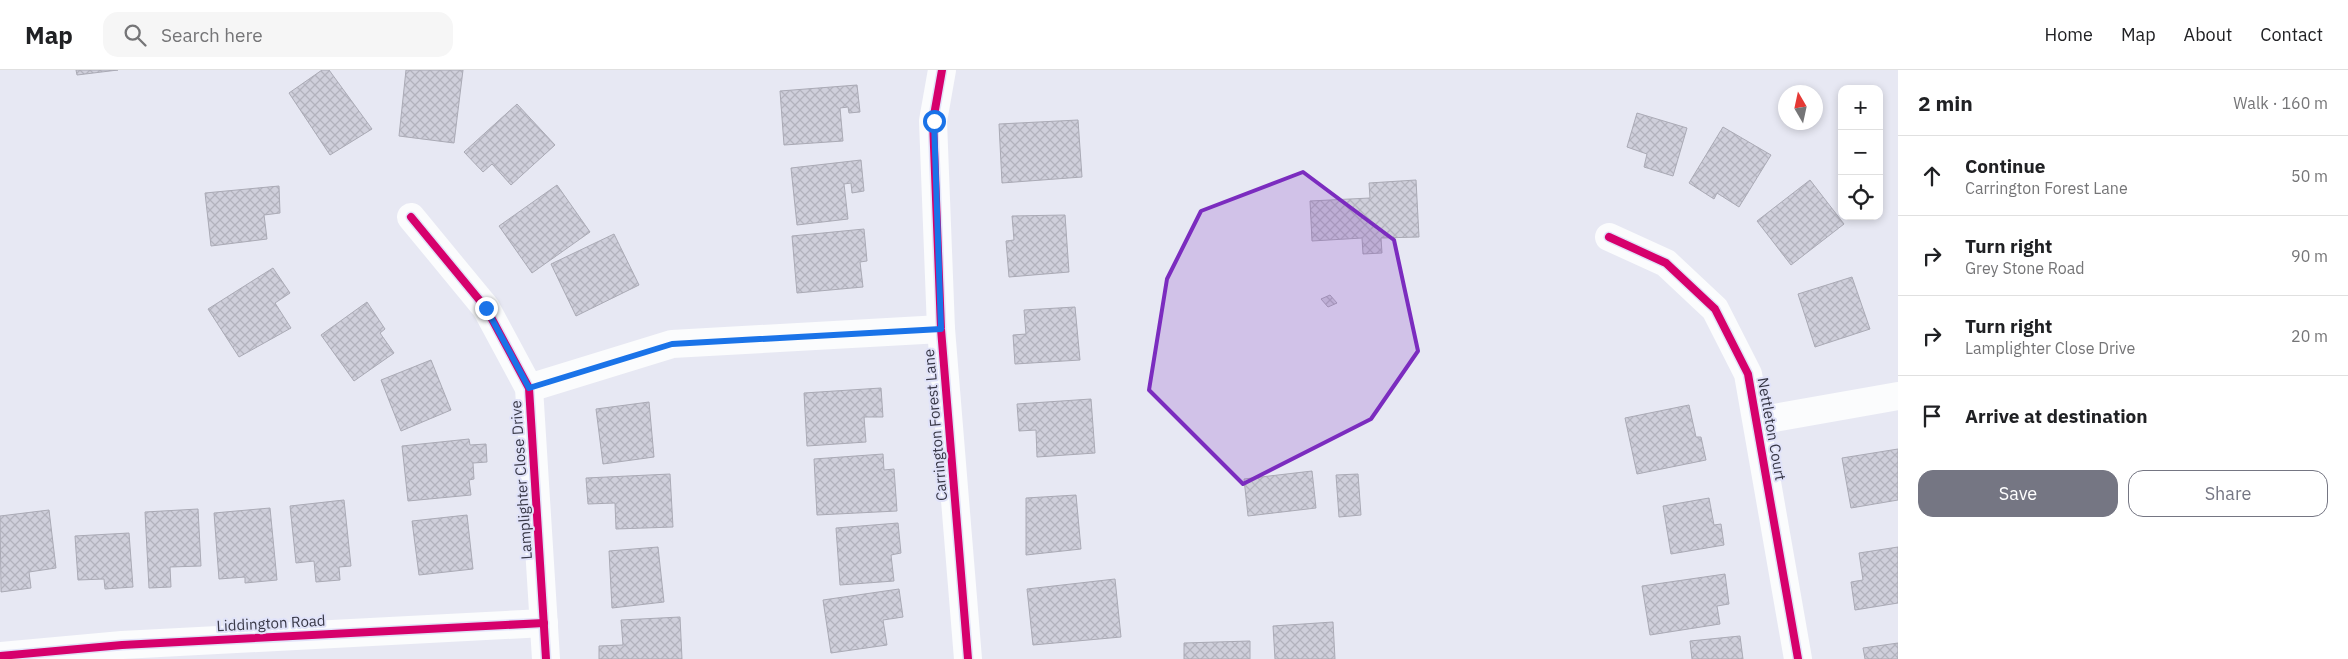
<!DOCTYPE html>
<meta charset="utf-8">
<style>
:root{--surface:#fff;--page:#f6f6f6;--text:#202124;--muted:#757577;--line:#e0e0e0;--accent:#757683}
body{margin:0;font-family:"IBM Plex Sans",sans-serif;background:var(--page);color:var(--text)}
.controls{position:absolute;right:15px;top:15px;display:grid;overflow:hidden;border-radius:10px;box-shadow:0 2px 8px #0003}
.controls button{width:45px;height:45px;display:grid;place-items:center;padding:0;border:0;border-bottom:1px solid var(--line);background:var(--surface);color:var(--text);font:25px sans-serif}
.compass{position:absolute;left:1778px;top:15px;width:45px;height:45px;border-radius:50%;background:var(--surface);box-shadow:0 2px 8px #0003;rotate:351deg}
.stop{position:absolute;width:15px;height:15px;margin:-11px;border:4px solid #1a73e8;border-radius:50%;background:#fff}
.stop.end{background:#1a73e8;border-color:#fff;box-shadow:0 1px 5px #0008}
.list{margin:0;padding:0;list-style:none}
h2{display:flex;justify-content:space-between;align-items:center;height:65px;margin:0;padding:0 20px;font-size:21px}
h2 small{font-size:16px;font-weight:400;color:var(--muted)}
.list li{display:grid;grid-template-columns:32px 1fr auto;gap:15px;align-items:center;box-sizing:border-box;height:80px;padding:0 20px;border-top:1px solid var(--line)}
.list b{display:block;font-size:19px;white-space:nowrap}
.list p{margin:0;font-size:16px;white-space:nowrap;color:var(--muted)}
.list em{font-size:16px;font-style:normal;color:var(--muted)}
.actions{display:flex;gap:10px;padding:15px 20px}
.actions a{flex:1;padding:11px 0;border:1px solid var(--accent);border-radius:15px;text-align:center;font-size:18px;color:var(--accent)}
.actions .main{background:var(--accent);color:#fff}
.icon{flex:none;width:28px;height:28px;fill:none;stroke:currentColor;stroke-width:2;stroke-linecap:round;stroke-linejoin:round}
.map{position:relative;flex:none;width:1898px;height:589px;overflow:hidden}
header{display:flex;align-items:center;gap:30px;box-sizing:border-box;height:70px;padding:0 25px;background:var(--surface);border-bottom:1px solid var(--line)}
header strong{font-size:24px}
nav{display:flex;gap:28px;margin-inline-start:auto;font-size:18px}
.search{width:350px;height:45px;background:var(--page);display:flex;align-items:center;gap:12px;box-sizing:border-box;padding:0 18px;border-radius:15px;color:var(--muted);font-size:19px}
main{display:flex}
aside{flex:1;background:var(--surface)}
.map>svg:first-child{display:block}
</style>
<header>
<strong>Map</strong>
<div class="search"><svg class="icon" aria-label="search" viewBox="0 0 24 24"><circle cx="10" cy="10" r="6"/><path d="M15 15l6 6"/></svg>Search here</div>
<nav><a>Home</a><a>Map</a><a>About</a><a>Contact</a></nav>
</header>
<main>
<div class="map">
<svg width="1898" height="589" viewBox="0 0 1898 589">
<defs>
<pattern id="building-cross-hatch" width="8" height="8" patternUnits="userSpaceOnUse" patternTransform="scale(1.25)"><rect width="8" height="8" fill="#cfcfdb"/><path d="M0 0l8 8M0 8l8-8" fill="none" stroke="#b2b2bd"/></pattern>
</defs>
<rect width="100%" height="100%" fill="#e7e8f3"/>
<!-- building -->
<g fill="url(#building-cross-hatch)" stroke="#aaaab5">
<path d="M76,0H118L77,5Z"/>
<path d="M322,0H329L372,59L330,85L289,23Z"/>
<path d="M406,0H463L454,73L399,66Z"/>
<path d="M857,15L860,42L849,43L848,37L840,38L843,71L784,75L780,21Z"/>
<path d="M517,34L555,75L511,115L492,94L483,102L464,82Z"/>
<path d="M1637,43L1687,58L1673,106L1644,97L1647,84L1627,77Z"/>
<path d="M1078,50L1082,107L1002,113L999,54Z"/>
<path d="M1723,57L1771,85L1739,137L1717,123L1714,129L1689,113Z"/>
<path d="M861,90L864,121L852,123L851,113L844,114L848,149L797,155L791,98Z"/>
<path d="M1416,110L1419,167L1381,168L1382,183L1363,184L1362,168L1312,171L1310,131L1370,128L1369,113Z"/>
<path d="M1810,110L1844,154L1791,195L1757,151Z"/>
<path d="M557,115L590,162L532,203L499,156Z"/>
<path d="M279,116L280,143L264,145L267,169L211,176L205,123Z"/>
<path d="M1065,145L1069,202L1009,207L1006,171L1014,170L1012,146Z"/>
<path d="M864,159L867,191L860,192L863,217L797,223L792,166Z"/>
<path d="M614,164L639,215L576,246L551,194Z"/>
<path d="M273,198L290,223L275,233L291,258L239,287L208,239Z"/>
<path d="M1852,207L1870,259L1815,277L1798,224Z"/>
<path d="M1330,225L1337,233L1328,237L1321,229Z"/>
<path d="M367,232L385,259L380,263L394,283L354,311L321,265Z"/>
<path d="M1075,237L1080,290L1015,294L1013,265L1026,264L1024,240Z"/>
<path d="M431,290L451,340L401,361L381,310Z"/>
<path d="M881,318L883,347H864L866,372L807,376L804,323Z"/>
<path d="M1091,329L1095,383L1037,387L1036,360L1019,361L1017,334Z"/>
<path d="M649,332L654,387L603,394L596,339Z"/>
<path d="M1689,335L1696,367H1701L1706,390L1637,404L1625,348Z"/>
<path d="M469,369L470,375L486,374L487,392L473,393L474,409L469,410L471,425L408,431L402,376Z"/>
<path d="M1898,379V430L1851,438L1842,388Z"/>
<path d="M883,384L884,400L894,399L897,441L817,445L814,389Z"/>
<path d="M1312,401L1316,438L1248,446L1244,409Z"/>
<path d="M670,404L673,457L616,459L615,433L588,434L586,408Z"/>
<path d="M1358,404L1361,445L1339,447L1336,405Z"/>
<path d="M1076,425L1081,479L1026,485V428Z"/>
<path d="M1709,428L1714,455L1721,454L1724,475L1671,484L1663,436Z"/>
<path d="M344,430L351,496L339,497L340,510L316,512L314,491L296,493L290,436Z"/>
<path d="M270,438L277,510L245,513V507L219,509L214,443Z"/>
<path d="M198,439L201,496L170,497L171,517L149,518L145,442Z"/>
<path d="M49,440L56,498L29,502L31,518L1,522L0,446Z"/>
<path d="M467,445L473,499L419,505L412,451Z"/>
<path d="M898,453L901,483L891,485L894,511L840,515L836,458Z"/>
<path d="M129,463L133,517L105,519L104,509L78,510L75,466Z"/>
<path d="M658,477L664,532L612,538L609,481Z"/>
<path d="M1898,477V533L1855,540L1851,512L1863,510L1859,483Z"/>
<path d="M1725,504L1729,534L1717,536L1720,554L1650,565L1642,516Z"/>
<path d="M1115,509L1121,567L1033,575L1027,519Z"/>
<path d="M899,519L903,547L883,550L887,575L831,583L823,530Z"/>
<path d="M680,547L682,589H599V576L623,575L621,550Z"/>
<path d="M1333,552L1335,589H1275L1273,556Z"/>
<path d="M1740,566L1743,589H1692L1690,571Z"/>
<path d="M1250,571V589H1184V573Z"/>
<path d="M1898,573V589H1865L1863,578Z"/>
</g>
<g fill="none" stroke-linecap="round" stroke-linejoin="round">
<!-- street -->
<g stroke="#fbfcfd" stroke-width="28">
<path d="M942,0L933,51L941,259L968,589"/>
<path d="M411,147L486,238L529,318L546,589"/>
<path d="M1609,167L1666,193L1715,239L1748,304L1798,589"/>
<path d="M529,318L672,274L941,259"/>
<path d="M1757,351L1898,326"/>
<path d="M0,586L122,575L544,553"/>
</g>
<defs>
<g id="cycleway">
<path d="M942,0L933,51L941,259L968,589"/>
<path d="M411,147L486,238L529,318L546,589"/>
<path d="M1609,167L1666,193L1715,239L1748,304L1798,589"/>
<path d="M0,586L122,575L544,553"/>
</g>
</defs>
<!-- cycleway casing -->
<use href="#cycleway" stroke="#e1e3f9" stroke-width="11"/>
<!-- cycleway -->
<use href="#cycleway" stroke="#d6006c" stroke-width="8"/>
</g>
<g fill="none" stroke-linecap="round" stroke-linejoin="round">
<!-- route -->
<path stroke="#1a73e8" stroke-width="6" d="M486,238L529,318L672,274L941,259L934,51"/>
</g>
<!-- marked area -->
<path fill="#7b2cbf" fill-opacity="0.2" stroke="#7b2cbf" stroke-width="4" stroke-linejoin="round" d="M1303,102L1394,170L1418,281L1371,349L1243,414L1149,320L1167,209L1201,141Z"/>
<g text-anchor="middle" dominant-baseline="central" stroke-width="4" stroke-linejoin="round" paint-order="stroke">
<!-- street labels -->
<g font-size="15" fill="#383847" stroke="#e1e3f9">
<text transform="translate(935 355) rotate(-95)">Carrington Forest Lane</text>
<text transform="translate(1772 359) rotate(80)">Nettleton Court</text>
<text transform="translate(521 410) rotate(-94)">Lamplighter Close Drive</text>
<text transform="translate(271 553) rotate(-3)">Liddington Road</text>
</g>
</g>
</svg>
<div class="controls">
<button>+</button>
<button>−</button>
<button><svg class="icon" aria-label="locate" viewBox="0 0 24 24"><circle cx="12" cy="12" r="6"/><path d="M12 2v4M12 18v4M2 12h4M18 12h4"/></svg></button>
</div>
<svg class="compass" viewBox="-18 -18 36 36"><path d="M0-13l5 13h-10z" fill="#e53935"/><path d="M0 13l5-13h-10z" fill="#757577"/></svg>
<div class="stop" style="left:934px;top:51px"></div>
<div class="stop end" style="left:486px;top:238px"></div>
</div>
<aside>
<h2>2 min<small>Walk · 160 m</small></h2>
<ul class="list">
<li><svg class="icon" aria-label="ahead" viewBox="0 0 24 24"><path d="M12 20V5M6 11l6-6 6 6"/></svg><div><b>Continue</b><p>Carrington Forest Lane</p></div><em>50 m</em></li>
<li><svg class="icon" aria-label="right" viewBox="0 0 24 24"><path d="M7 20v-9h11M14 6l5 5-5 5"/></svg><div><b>Turn right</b><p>Grey Stone Road</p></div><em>90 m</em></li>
<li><svg class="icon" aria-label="right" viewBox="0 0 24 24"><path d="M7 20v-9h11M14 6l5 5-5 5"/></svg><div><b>Turn right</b><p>Lamplighter Close Drive</p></div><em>20 m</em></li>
<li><svg class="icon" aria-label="arrive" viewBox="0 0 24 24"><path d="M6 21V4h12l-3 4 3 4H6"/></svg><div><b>Arrive at destination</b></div></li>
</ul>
<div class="actions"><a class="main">Save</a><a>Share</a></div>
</aside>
</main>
